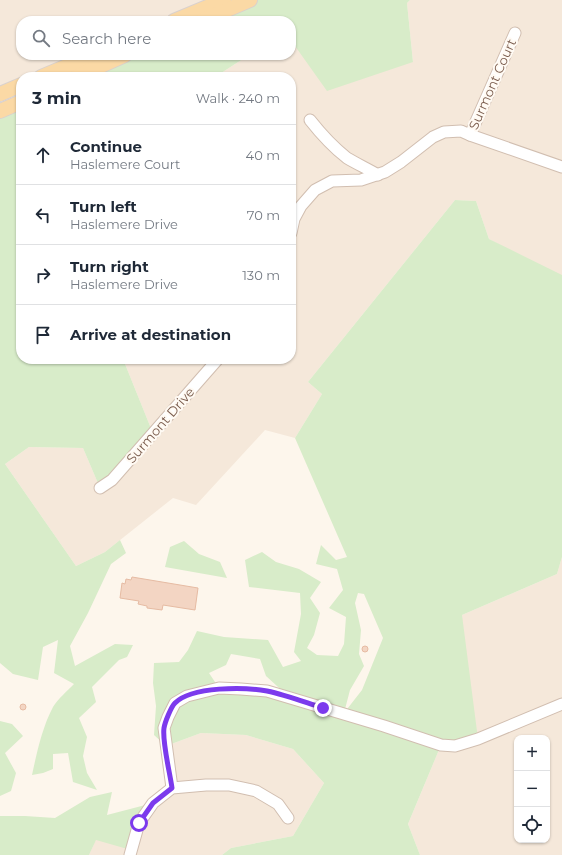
<!DOCTYPE html>
<meta charset="utf-8">
<style>
:root{--surface:#fff;--page:#f2f2f3;--text:#1f2937;--muted:#747a83;--line:#e0e1e3}
body{margin:0;font-family:Montserrat,sans-serif;background:var(--page);color:var(--text)}
.controls{position:absolute;right:12px;bottom:12px;display:grid;overflow:hidden;border-radius:8px;box-shadow:0 1px 3px #0004}
.controls button{width:36px;height:36px;display:grid;place-items:center;padding:0;border:0;border-bottom:1px solid var(--line);background:var(--surface);color:var(--text);font:20px sans-serif}
.stop{position:absolute;width:12px;height:12px;margin:-9px;border:3px solid #7c3aed;border-radius:50%;background:#fff}
.stop.end{background:#7c3aed;border-color:#fff;box-shadow:0 1px 4px #0008}
.list{margin:0;padding:0;list-style:none}
h2{display:flex;justify-content:space-between;align-items:center;height:52px;margin:0;padding:0 16px;font-size:17px}
h2 small{font-size:13px;font-weight:400;color:var(--muted)}
.list li{display:grid;grid-template-columns:26px 1fr auto;gap:12px;align-items:center;box-sizing:border-box;height:60px;padding:0 16px;border-top:1px solid var(--line)}
.list b{display:block;font-size:15px;white-space:nowrap}
.list p{margin:0;font-size:13px;white-space:nowrap;color:var(--muted)}
.list em{font-size:13px;font-style:normal;color:var(--muted)}
.icon{flex:none;width:22px;height:22px;fill:none;stroke:currentColor;stroke-width:2;stroke-linecap:round;stroke-linejoin:round}
.map{position:relative;flex:none;width:562px;height:855px;overflow:hidden}
.search{position:absolute;background:var(--surface);box-shadow:0 1px 3px #0004;left:16px;top:16px;width:280px;height:44px;display:flex;align-items:center;gap:10px;box-sizing:border-box;padding:0 14px;border-radius:16px;color:var(--muted);font-size:15px}
.panel{position:absolute;background:var(--surface);box-shadow:0 1px 3px #0004;left:16px;top:72px;width:280px;height:292px;border-radius:16px}
.map>svg:first-child{display:block}
</style>
<div class="map">
<svg width="562" height="855" viewBox="0 0 562 855">
<rect width="100%" height="100%" fill="#fdf6ec"/>
<!-- residential -->
<g fill="#f5e8da" fill-rule="evenodd">
<path d="M0,0H224L174,21H21V55H93L41,77H21V85L0,94Z"/>
<path d="M410,0H562V279L489,239L476,201L455,200L308,382L322,394L295,438L265,430L196,505L173,498L105,552L76,566L5,464L29,447L83,448L100,488L152,435L150,426L123,359H291V77H215L249,55H291V46H295L413,62L407,3Z"/>
<path d="M562,557V855H420L408,824L441,745L462,615L557,574ZM517,738H547V840H517Z"/>
<path d="M201,733L246,735L293,749L324,783L293,836L231,848L222,855H89L96,839L139,823L172,788L166,746Z"/>
</g>
<!-- green -->
<g fill="#d8ecc9" fill-rule="evenodd">
<path d="M250,0H410L407,3L413,62L327,91L295,46H291V21H201Z"/>
<path d="M125,55H249L215,77H76Z"/>
<path d="M21,102V359H123L150,426L152,435L100,488L83,448L29,447L5,464L76,566L105,552L120,540L126,553L111,564L88,613L70,646L75,666L115,644L133,645L127,657L119,660L92,687L96,702L79,718L87,737L83,756L87,773L97,790L73,782L68,753L53,754V769L43,773L32,775C37,752 42,728 53,707C58,699 67,691 74,684L54,673L58,640L43,647L38,680L13,674L0,663V111Z"/>
<path d="M455,200L476,201L489,239L562,275V557L557,574L462,615L478,739L441,745L408,824L420,855H222L231,848L293,836L324,783L293,749L246,735L201,733L166,746L154,735L156,706L153,683L154,663L179,662L188,650L197,631L224,637L268,640L283,667L301,661L294,652L301,614L300,593L249,587L245,560L262,552L276,562L299,569L321,582L310,598L320,613L314,635L307,648L317,655L338,656L344,644L346,617L329,608L343,590L337,569L316,564L321,545L336,560L347,557L295,438L322,394L308,382ZM358,593L364,594L383,638L362,690L344,713L350,690L364,666L359,654L361,630L355,603ZM231,654L260,659L266,676L289,697L219,688L209,673L226,665Z"/>
<path d="M184,541L199,554L220,562L227,578L165,567L170,547Z"/>
<path d="M0,721L12,724L23,736L5,753L16,773L11,791L0,796Z"/>
<path d="M112,792L107,815L153,803L131,850L96,840L89,855H0V816H25L55,818L90,797Z"/>
</g>
<!-- building -->
<g fill="#f3d5c3" stroke="#e6bba3">
<path d="M132,577L198,588L195,610L163,605L162,610L147,608V606L138,604L139,601L120,598L122,583L125,584L126,579L131,580Z"/>
<circle cx="365" cy="649" r="3"/>
<circle cx="23" cy="707" r="3"/>
</g>
<g fill="none" stroke-linecap="round" stroke-linejoin="round">
<defs>
<g id="minor">
<path d="M310,120C321,134 333,147 347,158C357,164 368,169 378,175"/>
<path d="M470,135L515,33"/>
<path d="M291,233L294,219L301,206L315,190L332,181L361,180L385,172L401,162L433,137L444,132L461,131L470,135L562,167"/>
<path d="M100,488L112,480L218,359"/>
<path d="M172,788L164,728L168,717L175,703L187,696L219,688L241,689L267,691L384,726L441,745L455,746L478,739L562,704"/>
<path d="M130,855L139,823L153,803L172,788L206,785H229L256,791L278,804L288,818"/>
</g>
<g id="major">
<path d="M174,21L224,0"/>
<path d="M201,21L250,0"/>
<path d="M41,77L93,55"/>
<path d="M76,77L125,55"/>
<path d="M0,94L21,85"/>
<path d="M0,111L21,102"/>
</g>
</defs>
<!-- minor casing -->
<use href="#minor" stroke="#d1beb0" stroke-width="13"/>
<!-- major casing -->
<use href="#major" stroke="#dad1cd" stroke-width="16"/>
<!-- minor -->
<use href="#minor" stroke="#fff" stroke-width="11"/>
<!-- major -->
<use href="#major" stroke="#fbd9a5" stroke-width="14"/>
</g>
<g fill="none" stroke-linecap="round" stroke-linejoin="round">
<!-- route -->
<path stroke="#7c3aed" stroke-width="5" d="M139,823L153,803L172,788C170,773 162,742 164,728C165,722 171,707 175,703C192,686 245,687 267,691C286,695 304,702 323,708"/>
</g>
<g text-anchor="middle" dominant-baseline="central" stroke-width="4" stroke-linejoin="round" paint-order="stroke">
<!-- street labels -->
<g font-size="13" fill="#7a5c4d" stroke="#fffaf3">
<text transform="translate(492 84) rotate(-66)">Surmont Court</text>
<text transform="translate(160 425) rotate(-49)">Surmont Drive</text>
</g>
</g>
</svg>
<div class="controls">
<button>+</button>
<button>−</button>
<button><svg class="icon" aria-label="locate" viewBox="0 0 24 24"><circle cx="12" cy="12" r="6"/><path d="M12 2v4M12 18v4M2 12h4M18 12h4"/></svg></button>
</div>
<div class="stop" style="left:139px;top:823px"></div>
<div class="stop end" style="left:323px;top:708px"></div>
<div class="search"><svg class="icon" aria-label="search" viewBox="0 0 24 24"><circle cx="10" cy="10" r="6"/><path d="M15 15l6 6"/></svg>Search here</div>
<section class="panel">
<h2>3 min<small>Walk · 240 m</small></h2>
<ul class="list">
<li><svg class="icon" aria-label="ahead" viewBox="0 0 24 24"><path d="M12 20V5M6 11l6-6 6 6"/></svg><div><b>Continue</b><p>Haslemere Court</p></div><em>40 m</em></li>
<li><svg class="icon" aria-label="left" viewBox="0 0 24 24"><path d="M17 20v-9H6M10 6l-5 5 5 5"/></svg><div><b>Turn left</b><p>Haslemere Drive</p></div><em>70 m</em></li>
<li><svg class="icon" aria-label="right" viewBox="0 0 24 24"><path d="M7 20v-9h11M14 6l5 5-5 5"/></svg><div><b>Turn right</b><p>Haslemere Drive</p></div><em>130 m</em></li>
<li><svg class="icon" aria-label="arrive" viewBox="0 0 24 24"><path d="M6 21V4h12l-3 4 3 4H6"/></svg><div><b>Arrive at destination</b></div></li>
</ul>
</section>
</div>
